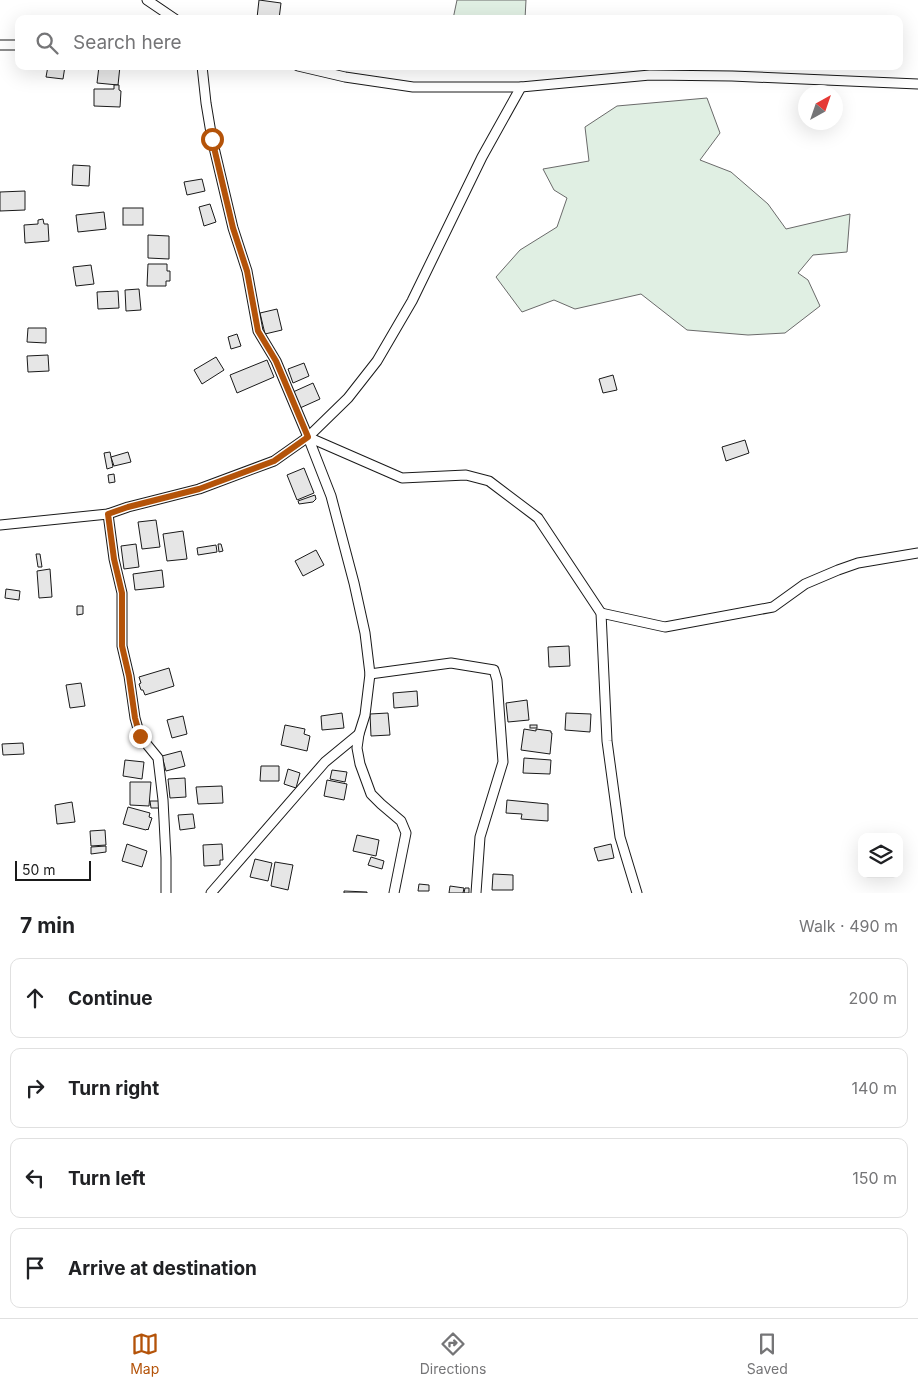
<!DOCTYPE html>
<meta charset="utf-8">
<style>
:root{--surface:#fff;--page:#f2f2f2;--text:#202124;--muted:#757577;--line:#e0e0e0;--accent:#b45309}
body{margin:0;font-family:Inter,sans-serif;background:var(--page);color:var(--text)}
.controls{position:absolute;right:15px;bottom:15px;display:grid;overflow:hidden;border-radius:10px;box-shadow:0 5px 20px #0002}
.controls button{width:45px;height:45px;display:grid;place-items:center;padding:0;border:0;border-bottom:1px solid var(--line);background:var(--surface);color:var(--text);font:25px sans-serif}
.compass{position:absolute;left:798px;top:85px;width:45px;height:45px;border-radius:50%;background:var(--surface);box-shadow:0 5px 20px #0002;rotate:40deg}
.scale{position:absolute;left:15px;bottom:12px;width:76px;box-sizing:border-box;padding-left:5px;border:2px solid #1a1a1a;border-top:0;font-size:14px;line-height:18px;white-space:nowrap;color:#1a1a1a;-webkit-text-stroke:4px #fff;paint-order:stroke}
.stop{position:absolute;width:15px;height:15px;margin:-11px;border:4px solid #b45309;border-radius:50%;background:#fff}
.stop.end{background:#b45309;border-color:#fff;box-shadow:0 1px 5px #0008}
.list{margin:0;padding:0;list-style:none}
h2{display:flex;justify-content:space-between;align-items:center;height:65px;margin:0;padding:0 20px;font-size:21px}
h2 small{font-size:16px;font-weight:400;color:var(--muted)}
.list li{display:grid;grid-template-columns:32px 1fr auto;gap:15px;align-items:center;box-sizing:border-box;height:80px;margin:0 10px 10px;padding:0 10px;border:1px solid var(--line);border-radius:10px}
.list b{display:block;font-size:19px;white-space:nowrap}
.list em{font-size:16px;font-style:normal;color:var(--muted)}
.icon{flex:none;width:28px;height:28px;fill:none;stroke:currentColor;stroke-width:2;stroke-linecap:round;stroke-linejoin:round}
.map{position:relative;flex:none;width:918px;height:893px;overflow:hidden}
.search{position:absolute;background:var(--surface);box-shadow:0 5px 20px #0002;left:15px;right:15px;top:15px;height:55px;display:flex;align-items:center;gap:12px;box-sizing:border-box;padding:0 18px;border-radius:10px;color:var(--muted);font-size:19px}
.sheet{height:425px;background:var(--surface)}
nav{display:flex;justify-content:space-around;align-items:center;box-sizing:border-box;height:70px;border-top:1px solid var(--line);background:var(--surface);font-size:14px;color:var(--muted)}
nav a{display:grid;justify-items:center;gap:2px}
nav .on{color:var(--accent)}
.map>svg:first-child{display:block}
</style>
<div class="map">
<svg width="918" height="893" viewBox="0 0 918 893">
<rect width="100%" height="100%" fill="#fff"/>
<!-- green -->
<g fill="#e0efe3" stroke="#6a6a6a">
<path d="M457,0H526L525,19H453Z"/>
<path d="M707,98L720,133L700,160L731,172L768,204L786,229L850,214L847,252L813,255L798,273L808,280L820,306L785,333L748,335L687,330L641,294L575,309L554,300L522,312L496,277L520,250L557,227L567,198L554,190L543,169L589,161L585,127L617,106Z"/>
</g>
<!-- building -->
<g fill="#e6e6e6" stroke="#1a1a1a">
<path d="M259,0L281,3L279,19L257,18Z"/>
<path d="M48,66H65L63,79L46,77Z"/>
<path d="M99,66H120L118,85L97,83Z"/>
<path d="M114,85H119V90L121,91L120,107L94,106V89H114Z"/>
<path d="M73,165L90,166L89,186L72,185Z"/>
<path d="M202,179L205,191L187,195L184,182Z"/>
<path d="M25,191V210L0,211V192Z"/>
<path d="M210,204L216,222L204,226L199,207Z"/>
<rect x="123" y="208" width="20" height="17"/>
<path d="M104,212L106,229L78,232L76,215Z"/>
<path d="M43,219L44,224H48L49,241L25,243L24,225L38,224V220Z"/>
<path d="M148,235L169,236V259L148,258Z"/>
<path d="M148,264H167V271H170V281H166V286H147Z"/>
<path d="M91,265L94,284L76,286L73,267Z"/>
<path d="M139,289L141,310L126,311L125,290Z"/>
<path d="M118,291L119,308L98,309L97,292Z"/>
<path d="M277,309L282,330L265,334L260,313Z"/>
<path d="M28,328H46V343L27,342Z"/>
<path d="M237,334L241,346L231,349L228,337Z"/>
<path d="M48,355L49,371L28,372L27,356Z"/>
<path d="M216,357L224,370L202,384L194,370Z"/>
<path d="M267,360L274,377L237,393L230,375Z"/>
<path d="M304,363L309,376L293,383L288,369Z"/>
<path d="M613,375L617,390L603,393L599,379Z"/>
<path d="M313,383L320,399L300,408L293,392Z"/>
<path d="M745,440L749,453L726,461L722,447Z"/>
<path d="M110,452L113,467L107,469L104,453Z"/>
<path d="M128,452L131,462L114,466L111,457Z"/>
<path d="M304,468L314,493L297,500L287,475Z"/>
<path d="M114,474L115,482L109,483L108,475Z"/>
<path d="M315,495L316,499L313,502L299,504L298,501Z"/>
<path d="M156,520L160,547L142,549L138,522Z"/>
<path d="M183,531L187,559L167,561L163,534Z"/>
<path d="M136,544L139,567L124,569L121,546Z"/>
<path d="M218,544H221L223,551L219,552Z"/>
<path d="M216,545L217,552L198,555L197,548Z"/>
<path d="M316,550L324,565L303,576L295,561Z"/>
<path d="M36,554H40L42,567H38Z"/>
<path d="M50,569L52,597L39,598L37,571Z"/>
<path d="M162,570L164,587L135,590L133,574Z"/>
<path d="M6,589L20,591L19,600L5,598Z"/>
<path d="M77,606H83V614L77,615Z"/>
<path d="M569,646L570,666L549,667L548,647Z"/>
<path d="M169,668L174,686L145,695L143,690H141L139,684L141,683L139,677Z"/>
<path d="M81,683L85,706L70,708L66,685Z"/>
<path d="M417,691L418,706L394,708L393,693Z"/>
<path d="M527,700L529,720L508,722L506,703Z"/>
<path d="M342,713L344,728L322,730L321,716Z"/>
<path d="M388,713L390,735L371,736L370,714Z"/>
<path d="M566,713L591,714L590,732L565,730Z"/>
<path d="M183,716L187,734L172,738L167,720Z"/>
<path d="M285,725L305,729L304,734L310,736L307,751L281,745Z"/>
<rect x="530" y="725" width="7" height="3"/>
<path d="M524,729L536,731V729L551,731V733H552L550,754L521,750Z"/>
<path d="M23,743L24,754L3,755L2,744Z"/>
<path d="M181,751L185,766L166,771L162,756Z"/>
<path d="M524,758L551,760L550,774L523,773Z"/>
<path d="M125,760L144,762L142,779L123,776Z"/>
<path d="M261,766H279V781H260Z"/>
<path d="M288,769L300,773L296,788L284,784Z"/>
<path d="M332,770L347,772L345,782L330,779Z"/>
<path d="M185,778L186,797L170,798L168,779Z"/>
<path d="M327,780L347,784L344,800L324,796Z"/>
<path d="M130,782H151L149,806L130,805Z"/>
<path d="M222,786L223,803L198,804L196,787Z"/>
<path d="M507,800L548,804V821L521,819L522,814L506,813Z"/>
<path d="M150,801H160L159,808H151Z"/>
<path d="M72,802L75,822L57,824L55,805Z"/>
<path d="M128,807L150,813L149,817L152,818L148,830L147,829L146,830L123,824Z"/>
<path d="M193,814L195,828L180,830L178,815Z"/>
<path d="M105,830L106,845L91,846L90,831Z"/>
<path d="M357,835L379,840L376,856L353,851Z"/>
<path d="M127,844L147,851L142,867L122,861Z"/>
<path d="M222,844L223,860H220V865L204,866L203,845Z"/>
<path d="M611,844L614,858L598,861L594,848Z"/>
<path d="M106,846V852L91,854V847Z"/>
<path d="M371,857L384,861L382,869L368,865Z"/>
<path d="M255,859L272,863L268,881L250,877Z"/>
<path d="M275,862L293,865L288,890L271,886Z"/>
<path d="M493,874L513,875V890H492Z"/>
<path d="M419,884L429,885V891H418Z"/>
<path d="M450,886L464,888L463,893H449Z"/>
<path d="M465,888H469V893H464Z"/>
<path d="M344,891L367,892V893H344Z"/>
</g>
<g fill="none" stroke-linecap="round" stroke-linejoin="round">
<defs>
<g id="street">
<path d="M147,0L175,19"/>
<path d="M0,45H19"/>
<path d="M202,66L206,103L212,139L233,228L247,271L258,331L276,361L308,437L331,496L354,583L365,633L370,674L365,715L359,734L357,748L360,764L371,794L381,804L401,821L406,833L394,893"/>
<path d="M298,66L345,77L413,87H521L650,75L732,76L918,84"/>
<path d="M308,437L402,478L466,475L489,481L538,518L601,613L607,741L620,837L637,893"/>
<path d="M108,514L114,559L122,593V646L129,676L135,718L140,736L158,758L163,800L166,858V893"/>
<path d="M0,525L108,514L128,507L199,489L274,461L308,437L348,398L377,361L412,301L482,157L521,87"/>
<path d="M601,613L665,627L773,607L805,584L838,570L858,563L918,553"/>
<path d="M370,674L451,663L494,670L497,680L503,762L480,837L476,893"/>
<path d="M211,893L325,762L359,734"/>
</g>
</defs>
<!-- street casing -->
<use href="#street" stroke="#1a1a1a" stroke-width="11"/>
<!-- street -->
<use href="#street" stroke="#fff" stroke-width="9"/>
</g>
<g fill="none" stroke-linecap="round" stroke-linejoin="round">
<!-- route -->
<path stroke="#b45309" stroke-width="6" d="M140,736L135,718L129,676L122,646V593L114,559L108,514L128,507L199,489L274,461L308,437L276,361L258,331L247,271L233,228L212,139"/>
</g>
</svg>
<div class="controls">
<button><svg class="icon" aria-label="layers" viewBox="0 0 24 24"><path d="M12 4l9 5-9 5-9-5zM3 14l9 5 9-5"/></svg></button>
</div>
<svg class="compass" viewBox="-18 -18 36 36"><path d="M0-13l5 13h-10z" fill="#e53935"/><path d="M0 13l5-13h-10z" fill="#757577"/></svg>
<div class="scale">50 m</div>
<div class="stop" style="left:212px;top:139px"></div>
<div class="stop end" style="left:140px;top:736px"></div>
<div class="search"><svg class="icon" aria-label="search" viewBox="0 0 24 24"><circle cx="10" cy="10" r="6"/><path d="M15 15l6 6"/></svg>Search here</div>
</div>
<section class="sheet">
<h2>7 min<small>Walk · 490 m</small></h2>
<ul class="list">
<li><svg class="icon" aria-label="ahead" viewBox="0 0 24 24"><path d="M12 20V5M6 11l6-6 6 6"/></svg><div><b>Continue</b></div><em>200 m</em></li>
<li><svg class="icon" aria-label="right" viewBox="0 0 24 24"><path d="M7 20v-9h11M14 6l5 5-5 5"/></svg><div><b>Turn right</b></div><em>140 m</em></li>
<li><svg class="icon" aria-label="left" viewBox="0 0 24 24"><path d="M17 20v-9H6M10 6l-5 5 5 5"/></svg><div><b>Turn left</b></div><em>150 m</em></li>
<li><svg class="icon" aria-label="arrive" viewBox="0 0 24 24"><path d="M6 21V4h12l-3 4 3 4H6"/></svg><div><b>Arrive at destination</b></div></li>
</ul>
</section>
<nav>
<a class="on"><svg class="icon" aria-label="map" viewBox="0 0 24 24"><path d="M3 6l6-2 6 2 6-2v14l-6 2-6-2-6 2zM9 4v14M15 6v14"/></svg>Map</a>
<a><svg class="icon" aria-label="directions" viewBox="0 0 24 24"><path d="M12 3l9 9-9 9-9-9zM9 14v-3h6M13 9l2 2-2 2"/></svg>Directions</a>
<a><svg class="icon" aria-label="saved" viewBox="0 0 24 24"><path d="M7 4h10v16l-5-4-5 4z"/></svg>Saved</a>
</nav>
